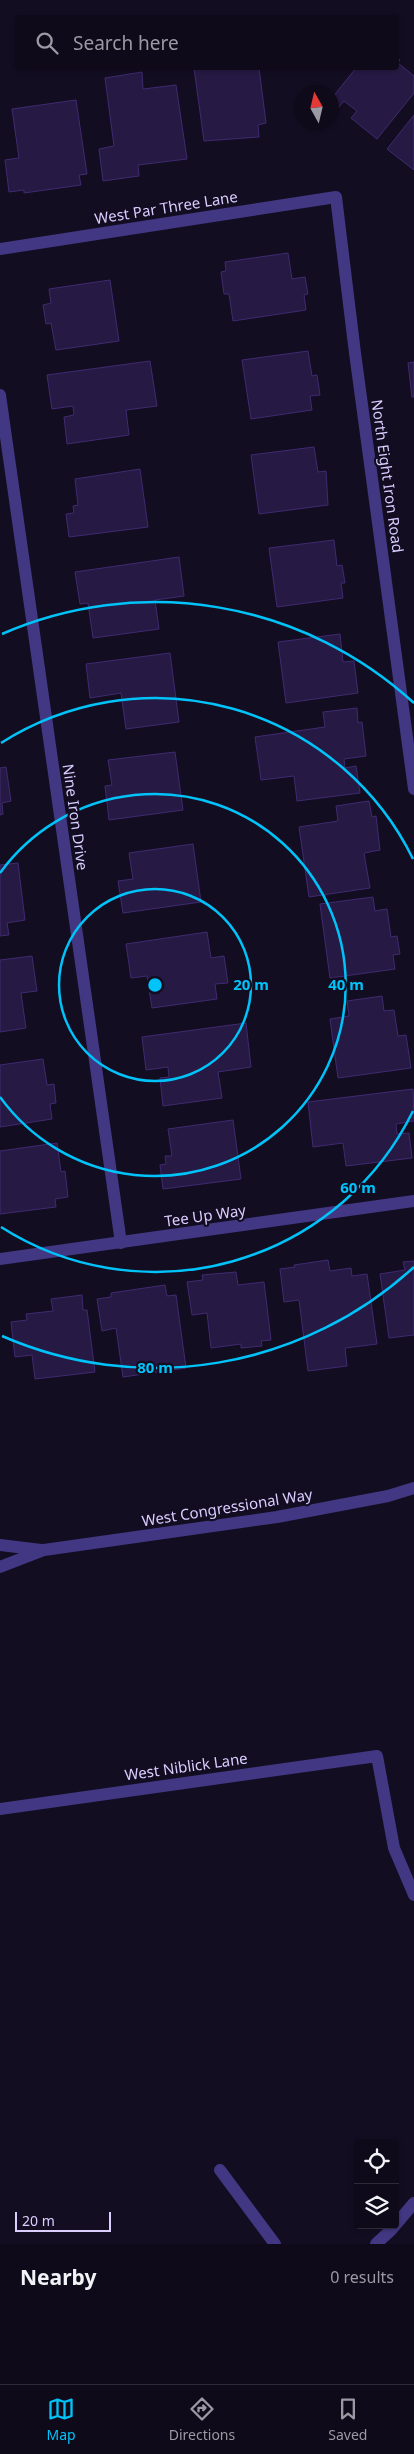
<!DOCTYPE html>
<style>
:root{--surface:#0e0a1a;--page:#171323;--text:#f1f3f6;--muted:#9b9aa2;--line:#2e2b39;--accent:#00c3f9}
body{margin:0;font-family:"Noto Sans",sans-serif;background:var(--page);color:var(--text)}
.controls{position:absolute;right:15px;bottom:15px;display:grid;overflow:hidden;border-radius:5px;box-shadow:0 1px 4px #0004}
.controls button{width:45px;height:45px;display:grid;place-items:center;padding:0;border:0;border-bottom:1px solid var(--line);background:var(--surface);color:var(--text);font:25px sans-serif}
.compass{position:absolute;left:294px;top:85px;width:45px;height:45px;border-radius:50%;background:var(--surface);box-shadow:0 1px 4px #0004;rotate:352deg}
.scale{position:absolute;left:15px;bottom:12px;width:96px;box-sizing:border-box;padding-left:5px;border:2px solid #d9ceff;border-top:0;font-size:14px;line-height:18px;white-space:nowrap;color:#d9ceff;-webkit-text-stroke:4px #130d22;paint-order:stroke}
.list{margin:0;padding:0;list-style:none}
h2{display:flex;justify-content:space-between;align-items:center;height:65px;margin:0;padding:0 20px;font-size:21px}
h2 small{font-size:16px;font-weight:400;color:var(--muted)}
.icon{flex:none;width:28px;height:28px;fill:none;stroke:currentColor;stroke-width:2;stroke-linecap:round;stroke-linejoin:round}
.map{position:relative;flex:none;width:414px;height:2244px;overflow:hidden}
.search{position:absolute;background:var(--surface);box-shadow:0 1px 4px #0004;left:15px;right:15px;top:15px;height:55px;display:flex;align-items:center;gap:12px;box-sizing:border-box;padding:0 18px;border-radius:5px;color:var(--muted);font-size:19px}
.sheet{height:140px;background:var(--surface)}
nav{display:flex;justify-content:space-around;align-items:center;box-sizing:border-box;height:70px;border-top:1px solid var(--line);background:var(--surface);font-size:14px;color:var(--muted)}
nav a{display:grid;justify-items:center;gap:2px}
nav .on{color:var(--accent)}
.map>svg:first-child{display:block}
</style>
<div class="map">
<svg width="414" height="2244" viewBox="0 0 414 2244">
<rect width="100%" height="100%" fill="#130d22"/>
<!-- building -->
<g fill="#261943" stroke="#402a70">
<path d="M396,57L400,60L398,63L414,76V93L377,139L351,118L357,111L344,101L338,108L332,102V98L356,68H396Z"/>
<path d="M194,68H259L266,123L258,125L259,137L204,141Z"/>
<path d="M142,72L143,89L176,85L187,159L138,165L139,176L103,181L99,149L114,146L105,78Z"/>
<path d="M76,100L87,174L79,175L81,185L24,193V190L9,192L5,160L19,158L12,109Z"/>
<path d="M414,115V170L387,149Z"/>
<path d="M288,253L292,279L305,277L308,294L304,295L306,310L233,321L229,294H224L221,272L226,271L225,262Z"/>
<path d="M110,280L119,341L56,350L51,323L46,324L43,305L51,303L49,289Z"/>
<path d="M308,351L312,376L317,375L320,395L310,396L312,410L251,419L242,360Z"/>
<path d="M150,361L157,406L126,410L129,435L67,444L64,417L74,415L73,406L52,409L47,375Z"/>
<path d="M414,362V397H412L408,363Z"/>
<path d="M314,447L318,472L326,471L328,505L259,514L251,455Z"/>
<path d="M140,469L148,527L69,537L66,514L74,513L73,506L78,505L75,479Z"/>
<path d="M334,540L337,566L342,565L345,583H341L343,598L277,607L269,548Z"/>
<path d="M179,557L184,596L155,600L159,629L93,638L88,603L80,604L75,572Z"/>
<path d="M340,634L343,662L354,661L358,693L286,703L278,642Z"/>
<path d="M170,653L179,722L126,729L121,693L90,698L86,664Z"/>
<path d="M357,708L358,723L362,722L366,756L344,759L345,768L356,766L360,793L297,801L294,776L261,780L255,737L325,727L323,712Z"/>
<path d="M175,752L183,810L109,820L105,786L112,785L108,760Z"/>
<path d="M6,767L11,801L2,803L3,814L0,815V768Z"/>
<path d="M369,801L372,817L376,816L380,850L364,853L370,888L309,897L299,827L338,821L336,806Z"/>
<path d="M193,844L201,902L123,913L118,881L133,879L129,853Z"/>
<path d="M18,863L25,920L7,923L9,935L0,936V865Z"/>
<path d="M373,897L375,911L387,909L391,937L397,936L400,954L393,955L395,969L330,978L320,904Z"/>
<path d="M207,932L211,958L224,956L228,983L215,984L217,999L152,1008L147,976L131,978L126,944Z"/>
<path d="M32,956L37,991L21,993L26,1028L0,1032V960Z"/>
<path d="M382,996L384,1011L394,1010L398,1036L406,1035L411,1068L338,1078L330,1019L349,1016L347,1001Z"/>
<path d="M246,1023L251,1067L218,1072L222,1098L163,1106L160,1078L169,1077L168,1067L146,1070L142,1037Z"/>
<path d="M43,1059L47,1085L54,1084L56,1103L50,1104L52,1119L0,1127V1065Z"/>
<path d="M413,1089L414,1121L396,1124L397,1134L409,1133L412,1158L346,1166L343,1143L313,1147L308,1102Z"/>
<path d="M233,1120L241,1179L163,1189L160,1165L166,1164L165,1156H172L168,1129Z"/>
<path d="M57,1143L61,1172L65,1171L68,1197L55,1199L56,1207L0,1214V1151Z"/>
<path d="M328,1260L330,1271L351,1268L352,1276L367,1274L377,1344L345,1348L347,1366L308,1371L299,1300L284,1302L280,1269L295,1267L294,1265Z"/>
<path d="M414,1261V1335L389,1338L380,1274L405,1270L403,1262Z"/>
<path d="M236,1272L238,1285L264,1282L271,1340L261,1341L262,1346L241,1348V1344L211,1348L207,1313L192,1315L187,1282L203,1280L202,1275Z"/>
<path d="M165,1285L167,1296L176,1295L186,1368L123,1377L116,1328L102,1331L97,1299L111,1297V1293Z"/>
<path d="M82,1295L83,1310H87L95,1372L35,1379L32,1355L15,1357L11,1322L27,1320L26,1314L53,1311L51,1299Z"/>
</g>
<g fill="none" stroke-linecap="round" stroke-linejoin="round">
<!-- minor -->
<g stroke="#423782" stroke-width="12">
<path d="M0,249L336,197L355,353L414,789"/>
<path d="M0,395L121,1243"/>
<path d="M0,1259L414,1201"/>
<path d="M0,1809L377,1756L394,1848L414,1895"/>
<path d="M220,2170L275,2244"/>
<path d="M376,2244L391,2230L414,2203"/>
</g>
<!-- tertiary -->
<g stroke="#423782" stroke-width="12">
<path d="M0,1545L41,1550"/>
<path d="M0,1567L44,1550L277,1517L388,1496L414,1488"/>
</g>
</g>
<!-- distance rings -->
<g fill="none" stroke="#00c3f9" stroke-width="2.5">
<circle cx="155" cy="985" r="96"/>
<path d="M0 873A191 191 0 1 1 0 1097"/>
<path d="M413 1111A287 287 0 0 1 1 1227M1 743A287 287 0 0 1 413 859"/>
<path d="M414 1267A383 383 0 0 1 2 1336M2 634A383 383 0 0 1 414 703"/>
</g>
<g text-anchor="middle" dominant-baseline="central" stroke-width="4.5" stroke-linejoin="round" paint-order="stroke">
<!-- street labels -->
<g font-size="15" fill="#d9ceff" stroke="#130d22">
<text transform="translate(166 207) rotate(-9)">West Par Three Lane</text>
<text transform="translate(388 476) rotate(82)">North Eight Iron Road</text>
<text transform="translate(76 817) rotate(82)">Nine Iron Drive</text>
<text transform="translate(205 1215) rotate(-8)">Tee Up Way</text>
<text transform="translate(227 1507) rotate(-9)">West Congressional Way</text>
<text transform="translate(186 1766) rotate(-8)">West Niblick Lane</text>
</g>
</g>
<circle cx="155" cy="985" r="8" fill="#00c3f9" stroke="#130d22" stroke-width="2.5"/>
<g font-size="15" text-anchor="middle" font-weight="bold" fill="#00c3f9" stroke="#130d22" stroke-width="4.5" stroke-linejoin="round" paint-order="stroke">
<text x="251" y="990">20 m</text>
<text x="346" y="990">40 m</text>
<text x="358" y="1193">60 m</text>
<text x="155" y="1373">80 m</text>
</g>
</svg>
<div class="controls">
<button><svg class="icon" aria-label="locate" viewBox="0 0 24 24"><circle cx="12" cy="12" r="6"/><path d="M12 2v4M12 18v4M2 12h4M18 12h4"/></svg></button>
<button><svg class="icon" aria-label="layers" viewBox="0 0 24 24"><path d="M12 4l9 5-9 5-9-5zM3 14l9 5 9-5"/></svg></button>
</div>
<svg class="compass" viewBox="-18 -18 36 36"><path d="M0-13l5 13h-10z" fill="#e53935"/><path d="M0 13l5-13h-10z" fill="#9b9aa2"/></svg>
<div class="scale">20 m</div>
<div class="search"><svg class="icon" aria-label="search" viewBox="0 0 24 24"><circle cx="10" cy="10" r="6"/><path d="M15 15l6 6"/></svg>Search here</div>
</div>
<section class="sheet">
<h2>Nearby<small>0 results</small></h2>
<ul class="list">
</ul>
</section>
<nav>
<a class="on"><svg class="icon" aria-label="map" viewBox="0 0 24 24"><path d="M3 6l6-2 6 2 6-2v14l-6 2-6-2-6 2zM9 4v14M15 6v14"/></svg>Map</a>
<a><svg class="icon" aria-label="directions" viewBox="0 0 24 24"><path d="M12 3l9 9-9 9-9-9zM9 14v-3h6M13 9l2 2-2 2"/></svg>Directions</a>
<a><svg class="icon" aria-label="saved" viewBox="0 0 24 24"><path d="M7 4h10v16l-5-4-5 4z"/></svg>Saved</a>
</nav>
